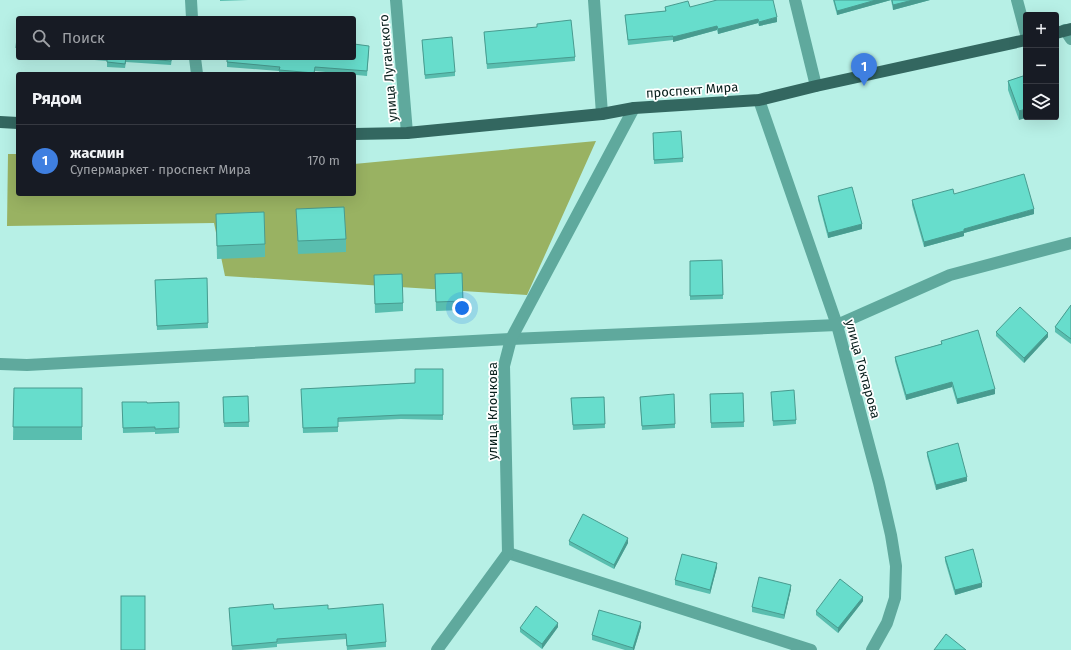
<!DOCTYPE html>
<html lang="ru">
<meta charset="utf-8">
<style>
:root{--surface:#171b24;--page:#242831;--text:#f1f3f6;--muted:#9ea1a6;--line:#363941;--accent:#2563eb}
body{margin:0;font-family:"Fira Sans",sans-serif;background:var(--page);color:var(--text)}
.controls{position:absolute;right:12px;top:12px;display:grid;overflow:hidden;border-radius:4px;box-shadow:0 4px 16px #0002}
.controls button{width:36px;height:36px;display:grid;place-items:center;padding:0;border:0;border-bottom:1px solid var(--line);background:var(--surface);color:var(--text);font:20px sans-serif}
.you{position:absolute;left:462px;top:308px;width:14px;height:14px;margin:-10px;border:3px solid #fff;border-radius:50%;background:#1a73e8;box-shadow:0 0 0 6px #1a73e833}
.badge{display:grid;place-items:center;width:26px;height:26px;border-radius:50%;background:var(--accent);color:#fff;font-size:13px;font-weight:700}
.pin{position:absolute;translate:-50% -33px;filter:drop-shadow(0 1px 2px #0008)}
.pin::after{content:'';position:absolute;top:21px;width:14px;height:12px;background:inherit;clip-path:polygon(0 0,100% 0,50% 100%)}
.list{margin:0;padding:0;list-style:none}
h2{display:flex;justify-content:space-between;align-items:center;height:52px;margin:0;padding:0 16px;font-size:17px}
h2 small{font-size:13px;font-weight:400;color:var(--muted)}
.list li{display:grid;grid-template-columns:26px 1fr auto;gap:12px;align-items:center;box-sizing:border-box;height:72px;padding:0 16px;border-top:1px solid var(--line)}
.list b{display:block;font-size:15px;white-space:nowrap}
.list p{margin:0;font-size:13px;white-space:nowrap;color:var(--muted)}
.list em{font-size:13px;font-style:normal;color:var(--muted)}
.icon{flex:none;width:22px;height:22px;fill:none;stroke:currentColor;stroke-width:2;stroke-linecap:round;stroke-linejoin:round}
.map{position:relative;flex:none;width:1071px;height:650px;overflow:hidden}
.search{position:absolute;background:var(--surface);box-shadow:0 4px 16px #0002;left:16px;top:16px;width:340px;height:44px;display:flex;align-items:center;gap:10px;box-sizing:border-box;padding:0 14px;border-radius:4px;color:var(--muted);font-size:15px}
.panel{position:absolute;background:var(--surface);box-shadow:0 4px 16px #0002;left:16px;top:72px;width:340px;height:124px;border-radius:4px}
.map>svg:first-child{display:block}
</style>
<div class="map">
<svg width="1071" height="650" viewBox="0 0 1071 650">
<rect width="100%" height="100%" fill="#b7f0e6"/>
<!-- forest -->
<path fill="#99b262" d="M596,141L527,295L225,276L214,223L7,226L8,154H18V194H354V164Z"/>
<g fill="none" stroke-linecap="round" stroke-linejoin="round">
<!-- minor -->
<g stroke="#5fa99d" stroke-width="12">
<path d="M191,0L192,18"/>
<path d="M396,0L407,133"/>
<path d="M594,0L602,114"/>
<path d="M795,0L816,86"/>
<path d="M1017,0L1026,34"/>
<path d="M1065,30L1071,39"/>
<path d="M195,58L197,74"/>
<path d="M759,100L837,325L879,483L891,535L896,566L895,598L887,623L872,650"/>
<path d="M0,364L27,365L511,339L837,325L950,275L1071,243"/>
<path d="M508,553L811,650"/>
<path d="M437,650L508,553L504,366L511,339L634,108"/>
</g>
<!-- major -->
<g stroke="#336760" stroke-width="12">
<path d="M1056,33L1071,29"/>
<path d="M0,122L18,123"/>
<path d="M354,134L407,133L602,114L634,108L759,100L816,86L1026,40"/>
</g>
</g>
<!-- wall -->
<g fill="#59beaf">
<path d="M220,0H248L220,1Z"/>
<path d="M833,0H930L893,10L891,0L837,15Z"/>
<path d="M665,7H690L777,22L759,26L758,23L718,34L717,30L673,42V40L628,45L625,15L665,11Z"/>
<path d="M18,25V53H16Z"/>
<path d="M484,32L575,57V61L487,69Z"/>
<path d="M422,40L455,72V76L425,79Z"/>
<path d="M369,50L367,76L315,71V74H279V71L227,67V58Z"/>
<path d="M70,58H172L171,65L126,62L125,68L107,67V61Z"/>
<path d="M1026,75L1019,120L1008,90V81Z"/>
<path d="M653,137L683,158V162L654,164Z"/>
<path d="M954,194L1034,214L964,233V236L924,247L912,205V200Z"/>
<path d="M818,196L862,229L828,238L818,200Z"/>
<path d="M296,209L346,239V252L298,254Z"/>
<path d="M216,214L265,244V257L217,259Z"/>
<path d="M722,260L723,299L690,300V261Z"/>
<path d="M435,274L463,301V310L436,311Z"/>
<path d="M374,275L403,303V311L375,313Z"/>
<path d="M207,278L208,328L157,330L155,280Z"/>
<path d="M1071,305V344L1055,332V327Z"/>
<path d="M996,332L1048,337L1024,363L996,336Z"/>
<path d="M941,341L995,394L957,404L952,387L906,400L895,361V357L941,344Z"/>
<path d="M443,369V420L401,419L338,422V432L303,433L301,389L415,383Z"/>
<path d="M14,388H82V440H13Z"/>
<path d="M743,393L744,427L711,428L710,394Z"/>
<path d="M248,396L249,427H224L223,397Z"/>
<path d="M771,396L796,420V424L773,426Z"/>
<path d="M604,397L605,428L573,430L571,398Z"/>
<path d="M640,401L675,424V428L642,430Z"/>
<path d="M122,402L147,403L179,402V433L155,434V432L123,433Z"/>
<path d="M927,452L967,481L936,490L927,456Z"/>
<path d="M569,541L628,543L614,569L569,545Z"/>
<path d="M945,557L982,587L955,595L945,561Z"/>
<path d="M717,567L710,594L675,585V580Z"/>
<path d="M791,589L784,619L752,612V607Z"/>
<path d="M863,601L838,633L816,615V611Z"/>
<path d="M229,608L274,609H328L386,642V647L347,650L346,639L277,644V647L241,650H232Z"/>
<path d="M558,627L542,649L520,632V628Z"/>
<path d="M641,627L634,650H625L592,640V635Z"/>
</g>
<!-- shaded-wall -->
<g fill="#489b8f">
<path d="M876,0H891L837,15V11Z"/>
<path d="M913,0H930L893,10V5Z"/>
<path d="M777,17V22L759,26V22Z"/>
<path d="M758,19V23L718,34V29Z"/>
<path d="M717,26V30L673,42V37Z"/>
<path d="M1026,109V117H1029L1019,120V111Z"/>
<path d="M1034,209V214L964,233V236L924,247V242L964,229Z"/>
<path d="M862,224V229L828,238V233Z"/>
<path d="M1048,333V337L1024,363V358Z"/>
<path d="M952,382V387L906,400V395Z"/>
<path d="M995,389V394L957,404V399Z"/>
<path d="M967,477V481L936,490V485Z"/>
<path d="M628,538V543L614,569V565Z"/>
<path d="M717,563V567L710,594V590Z"/>
<path d="M982,583V587L955,595V590Z"/>
<path d="M791,585V589L784,619V615Z"/>
<path d="M863,597V601L838,633V628Z"/>
<path d="M641,622V627L634,650H633V648Z"/>
<path d="M558,623V627L542,649V644Z"/>
</g>
<!-- building -->
<g fill="#67ddcc" stroke="#489b8f">
<path d="M717,0H773L777,17L759,22L758,19L718,29L717,26L673,37V36L628,40L625,15L666,11L665,7L688,1L690,7Z"/>
<path d="M834,0H876L837,11Z"/>
<path d="M892,0H913L893,5Z"/>
<path d="M571,20L575,57L487,64L484,32L537,27V24Z"/>
<path d="M18,25V49L16,48Z"/>
<path d="M452,37L455,72L425,75L422,40Z"/>
<path d="M354,44L369,46L367,71L315,67L314,73L279,70L280,67L227,62V58H354Z"/>
<path d="M107,58H126L125,64L107,62Z"/>
<path d="M137,58H171V61Z"/>
<path d="M1026,75V109L1019,111L1008,81Z"/>
<path d="M681,131L683,158L654,160L653,133Z"/>
<path d="M1024,174L1034,209L964,229V231L924,242L912,200L953,189L954,194Z"/>
<path d="M852,187L862,224L828,233L818,196Z"/>
<path d="M344,207L346,239L298,241L296,209Z"/>
<path d="M264,212L265,244L217,246L216,214Z"/>
<path d="M722,260L723,295L690,296V261Z"/>
<path d="M462,273L463,301L436,302L435,274Z"/>
<path d="M402,274L403,303L375,304L374,275Z"/>
<path d="M207,278L208,323L157,326L155,280Z"/>
<path d="M1071,305V339L1055,327Z"/>
<path d="M1020,307L1048,333L1024,358L996,332Z"/>
<path d="M978,330L995,389L957,399L952,382L906,395L895,357L942,344L941,341Z"/>
<path d="M415,369H443V415H401L338,418V427L303,428L301,389L415,383Z"/>
<path d="M14,388H82V427H13Z"/>
<path d="M794,390L796,420L773,421L771,392Z"/>
<path d="M743,393L744,422L711,423L710,394Z"/>
<path d="M674,394L675,424L642,426L640,397Z"/>
<path d="M248,396L249,422L224,423L223,397Z"/>
<path d="M604,397L605,424L573,425L571,398Z"/>
<path d="M122,402H147V403L179,402V428L155,429V427L123,428Z"/>
<path d="M958,443L967,477L936,485L927,452Z"/>
<path d="M583,514L628,538L614,565L569,541Z"/>
<path d="M973,549L982,583L955,590L945,557Z"/>
<path d="M682,554L717,563L710,590L675,580Z"/>
<path d="M759,577L791,585L784,615L752,607Z"/>
<path d="M840,579L863,597L838,628L816,611Z"/>
<rect x="121" y="596" width="24" height="54"/>
<path d="M273,604L274,609L328,605V609L383,604L386,642L347,646L346,634L277,639V642L232,646L229,608Z"/>
<path d="M536,606L558,623L542,644L520,628Z"/>
<path d="M599,610L641,622L633,648L592,635Z"/>
<path d="M946,634L966,650H934Z"/>
</g>
<g text-anchor="middle" dominant-baseline="central" stroke-width="3.5" stroke-linejoin="round" paint-order="stroke">
<!-- street labels -->
<g font-size="13" fill="#09201d" stroke="#fff">
<text transform="translate(388 68) rotate(-95)">улица Луганского</text>
<text transform="translate(692 90) rotate(-4)">проспект Мира</text>
<text transform="translate(863 369) rotate(75)">улица Токтарова</text>
<text transform="translate(492 411) rotate(-90)">улица Клочкова</text>
</g>
</g>
</svg>
<div class="controls">
<button>+</button>
<button>−</button>
<button><svg class="icon" aria-label="layers" viewBox="0 0 24 24"><path d="M12 4l9 5-9 5-9-5zM3 14l9 5 9-5"/></svg></button>
</div>
<div class="you"></div>
<div class="pin badge" style="left:864px;top:86px;background:#3f7fe0">1</div>
<div class="search"><svg class="icon" aria-label="search" viewBox="0 0 24 24"><circle cx="10" cy="10" r="6"/><path d="M15 15l6 6"/></svg>Поиск</div>
<section class="panel">
<h2>Рядом<small></small></h2>
<ul class="list">
<li><span class="badge" style="background:#3f7fe0">1</span><div><b>жасмин</b><p>Супермаркет · проспект Мира</p></div><em>170 m</em></li>
</ul>
</section>
</div>
